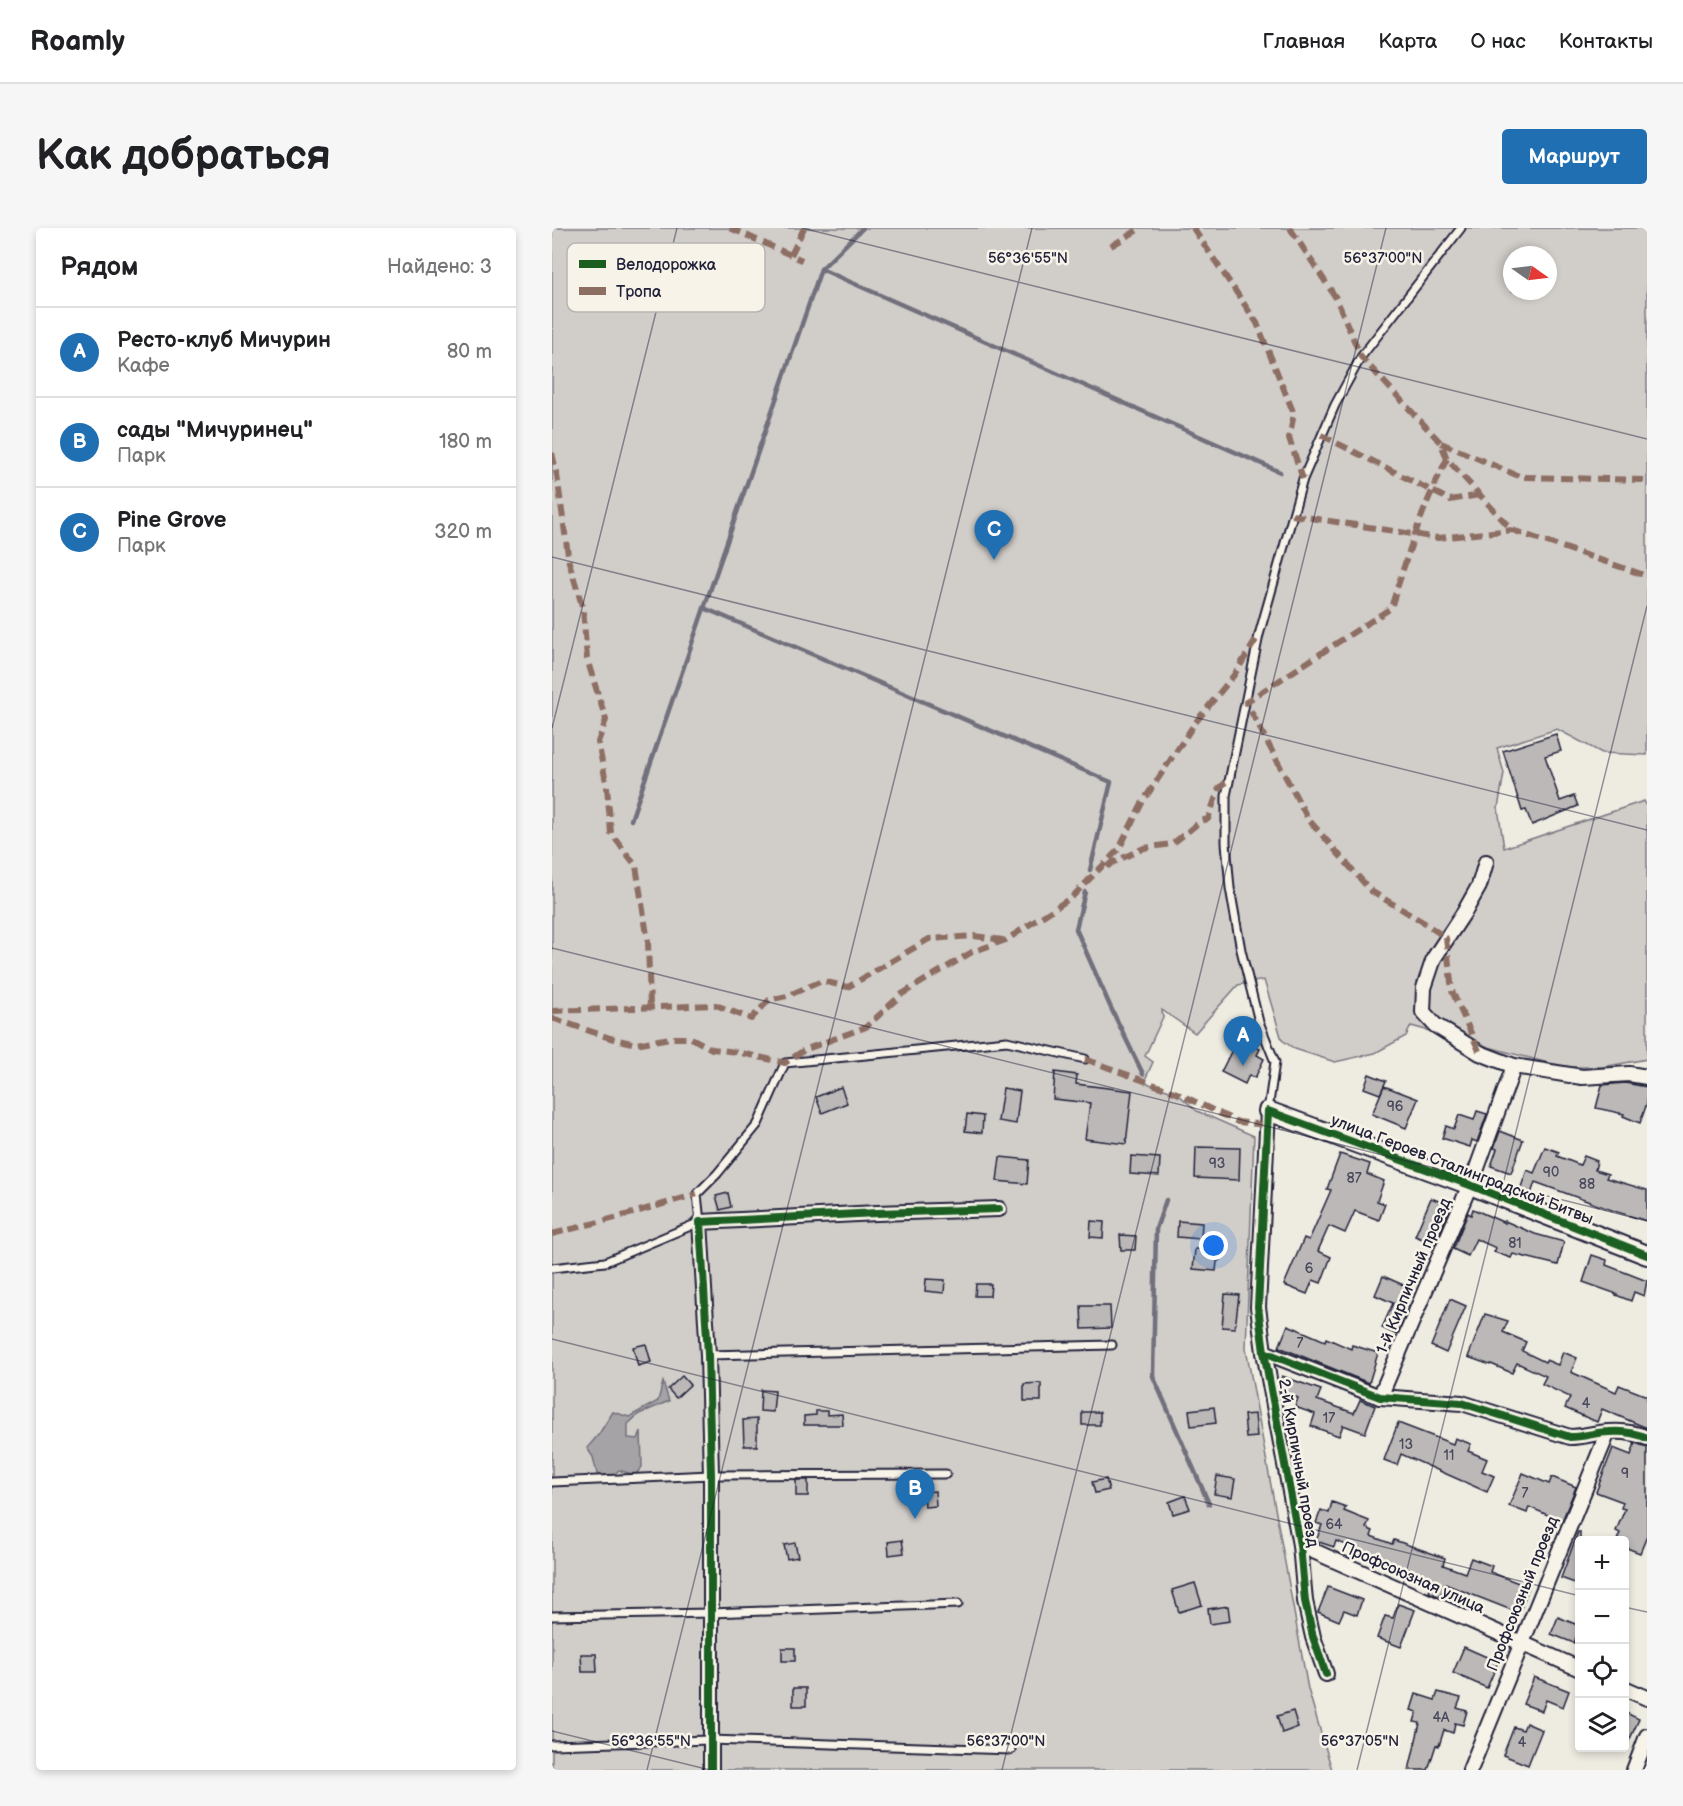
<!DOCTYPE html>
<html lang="ru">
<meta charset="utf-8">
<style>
:root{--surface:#fff;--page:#f6f6f6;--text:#202124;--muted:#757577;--line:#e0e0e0;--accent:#1f6fb2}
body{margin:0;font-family:"Balsamiq Sans",sans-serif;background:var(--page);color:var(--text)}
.controls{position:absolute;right:18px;bottom:18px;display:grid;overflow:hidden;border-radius:6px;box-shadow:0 3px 9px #0003}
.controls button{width:54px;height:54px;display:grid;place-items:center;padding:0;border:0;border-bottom:2px solid var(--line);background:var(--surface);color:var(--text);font:30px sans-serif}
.compass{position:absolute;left:951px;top:18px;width:54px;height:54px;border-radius:50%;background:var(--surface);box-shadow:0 3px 9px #0003;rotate:104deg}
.you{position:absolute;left:662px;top:1018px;width:21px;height:21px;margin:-15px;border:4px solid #fff;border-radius:50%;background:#1a73e8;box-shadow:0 0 0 9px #1a73e833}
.badge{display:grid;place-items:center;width:39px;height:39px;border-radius:50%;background:var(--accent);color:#fff;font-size:20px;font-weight:700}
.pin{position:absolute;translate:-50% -50px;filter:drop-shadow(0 2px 3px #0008)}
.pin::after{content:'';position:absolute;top:32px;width:21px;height:18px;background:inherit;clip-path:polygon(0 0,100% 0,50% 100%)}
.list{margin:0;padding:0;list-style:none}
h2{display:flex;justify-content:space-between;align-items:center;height:78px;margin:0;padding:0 24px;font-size:26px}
h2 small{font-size:20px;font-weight:400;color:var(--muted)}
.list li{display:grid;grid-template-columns:39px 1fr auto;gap:18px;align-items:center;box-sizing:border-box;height:90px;padding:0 24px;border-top:2px solid var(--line)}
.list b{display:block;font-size:22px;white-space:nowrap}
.list p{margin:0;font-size:20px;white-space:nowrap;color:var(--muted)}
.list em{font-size:20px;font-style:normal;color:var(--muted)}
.icon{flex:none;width:33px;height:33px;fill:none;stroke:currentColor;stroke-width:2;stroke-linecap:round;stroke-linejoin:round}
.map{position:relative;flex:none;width:1095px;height:1542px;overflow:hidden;border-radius:6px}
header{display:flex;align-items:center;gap:36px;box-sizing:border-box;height:84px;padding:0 30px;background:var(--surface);border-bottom:2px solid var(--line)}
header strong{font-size:28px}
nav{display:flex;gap:33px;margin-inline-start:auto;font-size:21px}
.intro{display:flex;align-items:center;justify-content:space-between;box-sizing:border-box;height:144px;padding:0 36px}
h1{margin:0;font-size:42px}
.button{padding:15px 27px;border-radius:6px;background:var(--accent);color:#fff;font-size:21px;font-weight:700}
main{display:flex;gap:36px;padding:0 36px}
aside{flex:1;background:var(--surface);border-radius:6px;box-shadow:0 3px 9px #0003}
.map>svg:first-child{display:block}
</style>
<header>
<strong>Roamly</strong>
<nav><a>Главная</a><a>Карта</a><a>О нас</a><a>Контакты</a></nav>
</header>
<div class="intro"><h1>Как добраться</h1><a class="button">Маршрут</a></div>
<main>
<aside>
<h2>Рядом<small>Найдено: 3</small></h2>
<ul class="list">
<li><span class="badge">A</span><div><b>Ресто-клуб Мичурин</b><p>Кафе</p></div><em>80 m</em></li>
<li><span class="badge">B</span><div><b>сады &quot;Мичуринец&quot;</b><p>Парк</p></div><em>180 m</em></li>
<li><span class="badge">C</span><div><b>Pine Grove</b><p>Парк</p></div><em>320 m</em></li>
</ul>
</aside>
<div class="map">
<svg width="1095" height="1542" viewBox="0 0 1095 1542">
<rect width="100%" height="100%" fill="#eeebe1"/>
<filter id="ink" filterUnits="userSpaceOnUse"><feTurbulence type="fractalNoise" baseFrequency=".0167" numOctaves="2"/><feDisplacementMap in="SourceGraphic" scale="12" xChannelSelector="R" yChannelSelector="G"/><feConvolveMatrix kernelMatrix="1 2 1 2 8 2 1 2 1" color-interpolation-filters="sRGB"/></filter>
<g filter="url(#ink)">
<!-- green -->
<path fill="#d1cdc9" stroke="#7a7882" stroke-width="1.5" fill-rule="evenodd" d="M0,0H1095V527L1050,525L1005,501L945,520L952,545L946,580L952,620L1092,573L1095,579V831L1050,839H1011L859,798L854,808L823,825L783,834L743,821L730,812L712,752L686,757L643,805L610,782L611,789L593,828L601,834L592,854L626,866L645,883L702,908L694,1120L756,1461L780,1542H0ZM960,27H996V63H960Z"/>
<!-- water -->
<path fill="#a6a3a6" stroke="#716f7b" stroke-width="1.5" d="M111,1154L117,1173L87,1186L76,1196V1210L86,1211L89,1203L90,1239L83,1247L67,1242L57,1251L45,1246L41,1229L35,1220L47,1206L61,1184L77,1189L106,1173Z"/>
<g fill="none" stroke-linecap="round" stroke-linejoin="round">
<!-- stream -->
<g stroke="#716f7b" stroke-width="4.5">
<path d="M269,41L728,244"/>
<path d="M152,380L559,554L538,642"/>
<path d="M79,592L269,41L311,0"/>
<path d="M533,664L524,701L558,778L591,846"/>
<path d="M614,972L604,1001L601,1148L657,1276"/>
</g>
</g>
<!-- building -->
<g fill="#bbb8b7" stroke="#22223b" stroke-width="1.5">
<path d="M1004,506L1009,523L993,528L1008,573L1022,568L1026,578L980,597L974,582L970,583L951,523Z"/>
<path d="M686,810L708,821L705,827L712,831L703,850L697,847L693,856L669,844Z"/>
<path d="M503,844L525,847L524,856L580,863L574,916L533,911L538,875L501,871Z"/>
<path d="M817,846L834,853L828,866L812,860Z"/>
<path d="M1073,855L1095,859V875L1088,895L1071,888L1072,886L1044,880L1050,857Z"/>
<path d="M832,858L866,871L854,900L820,886Z"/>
<path d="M289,859L295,875L270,885L264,869Z"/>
<path d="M451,860L468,863L464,896L446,893Z"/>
<path d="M925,883L935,886L925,914L920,912L918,919L890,910L894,898L902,901L907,887L922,892Z"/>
<path d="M415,886L431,888L430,905L413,903Z"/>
<path d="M948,903L971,912L959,945L939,938L945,921L942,920Z"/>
<path d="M644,919L688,920L687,952L643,950Z"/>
<path d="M993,919L1007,924L1005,928L1028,937L1032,928L1045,933L1043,942L1056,946L1054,950L1095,962V993L1065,984L983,954L979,966L968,962L975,942L982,945Z"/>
<path d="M788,926L818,936L815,946L832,953L825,973L833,976L827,992L803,983L793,1005L777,998L766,1023L779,1029L769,1055L761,1052L755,1066L732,1057L752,1010L757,1012L779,962L775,961Z"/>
<path d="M579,928L608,930L607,948L578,946Z"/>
<path d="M448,929L477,932L475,956L445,953Z"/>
<path d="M176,965L179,979L168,982L164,968Z"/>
<path d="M879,970L899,978L883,1016L863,1008Z"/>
<path d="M921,981L953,995V993L983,1006L1012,1014L1006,1037L961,1026L959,1030L942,1024L944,1020L924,1011L916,1028L901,1021L916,985L919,987Z"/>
<path d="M539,993L552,994L551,1010L538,1009Z"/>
<path d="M626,993L650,995L649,1011L625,1009Z"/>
<path d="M568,1007L584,1008L583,1022H569Z"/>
<path d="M643,1021L670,1023L669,1031L665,1034L664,1043L641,1041Z"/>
<path d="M1040,1027L1055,1032L1054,1037L1095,1053L1092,1068L1082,1064L1079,1073L1064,1067L1065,1066L1031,1054Z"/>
<path d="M831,1048L858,1060L852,1074L857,1077L845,1107L830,1100L841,1075L823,1067Z"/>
<path d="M374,1051L393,1052L392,1065L373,1063Z"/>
<path d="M424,1056H439L438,1068H423Z"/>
<path d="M673,1066L687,1067L683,1100L670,1099Z"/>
<path d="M898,1071L914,1078L894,1125L879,1118Z"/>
<path d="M529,1078H558L559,1100L530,1101Z"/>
<path d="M933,1086L956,1093L951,1104L974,1114L970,1123L993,1134L994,1132L1006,1137L1011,1124L1025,1130L1019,1144L1064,1164L1067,1157L1095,1168V1200L1050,1181L1045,1194L1013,1180L1018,1169L990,1156L994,1148L965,1135L960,1145L939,1136L938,1137L916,1129Z"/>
<path d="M736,1097L773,1113L774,1110L799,1121L800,1117L826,1125L817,1155L727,1119Z"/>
<path d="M94,1116L99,1134L86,1138L81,1119Z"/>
<path d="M130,1148L138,1157L124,1170L116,1161Z"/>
<path d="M730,1148L769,1162L765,1172L802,1185L808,1172L823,1178L813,1205L791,1197L787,1208L759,1198L763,1186L743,1179L746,1170L729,1164L727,1156Z"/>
<path d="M489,1155V1173H472V1156Z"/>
<path d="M209,1162L223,1163L221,1184L208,1183Z"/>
<path d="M662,1179L664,1195L639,1198L637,1182Z"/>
<path d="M264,1183H275V1187L290,1186L291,1197H252V1188L264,1187Z"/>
<rect x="530" y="1184" width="18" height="13"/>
<path d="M703,1186L705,1209L694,1210L692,1187Z"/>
<path d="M205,1191V1218H192L191,1192Z"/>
<path d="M846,1195L901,1216L903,1210L919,1216L916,1223L935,1231L930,1243L942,1248L935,1264L849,1226L845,1237L832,1232Z"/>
<path d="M1083,1215L1095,1219V1308L1088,1325L1072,1319V1312H1065L1068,1305L1064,1303L1073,1281L1069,1280L1071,1274L1044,1264L1061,1220L1079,1227Z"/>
<path d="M971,1245L997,1256L1000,1249L1024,1259L1010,1293L977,1279L975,1285L957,1278Z"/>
<path d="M665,1248L683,1251L680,1269L662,1266Z"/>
<path d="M554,1251L557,1262L543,1265L540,1254Z"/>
<rect x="244" y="1252" width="12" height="16"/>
<path d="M383,1263L384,1278L373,1279L372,1264Z"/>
<path d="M633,1268L638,1281L621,1286L617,1274Z"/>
<path d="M780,1274L794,1279L792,1283L817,1293L814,1300L821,1303L819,1308L840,1316L842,1312L893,1330L891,1337L913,1345L919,1330L940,1338L938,1344L977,1359L967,1385L893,1356L888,1369L877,1364L880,1355L862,1349L863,1344L784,1313L782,1319L764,1313L770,1297L764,1295L769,1282L777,1285Z"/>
<path d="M1026,1304H1028V1357L1009,1350Z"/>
<path d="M350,1312L352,1325L337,1327L336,1314Z"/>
<path d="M243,1315L246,1329L235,1331L232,1317Z"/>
<path d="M643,1355L650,1377L627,1384L620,1362Z"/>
<path d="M776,1359L810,1372L805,1387L792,1382L787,1393L766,1384Z"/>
<path d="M846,1376L863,1382L849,1419L825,1410L833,1388L841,1390Z"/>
<path d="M676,1378L678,1393L658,1396L656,1381Z"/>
<path d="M1006,1389L1028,1398L1022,1415L999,1406Z"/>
<path d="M912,1419L946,1434L935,1460L901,1445Z"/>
<rect x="230" y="1420" width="13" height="13"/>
<path d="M29,1426H44L45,1444H30Z"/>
<path d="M982,1449L1017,1463L1011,1479L994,1472L990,1483L971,1476Z"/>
<rect x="241" y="1460" width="13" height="18"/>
<path d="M886,1464L909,1470L905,1480L915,1483L911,1497L903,1495L901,1505L892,1502L887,1518L884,1517L876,1542H857L868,1495L862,1494L865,1484L859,1482L864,1466L883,1472Z"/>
<path d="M741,1483L746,1499L730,1505L725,1488Z"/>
<path d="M1072,1484L1087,1491L1072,1524Z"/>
<path d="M974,1495L990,1502L976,1537L951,1527L962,1499L971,1502Z"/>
</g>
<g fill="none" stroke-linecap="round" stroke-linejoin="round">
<defs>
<g id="lane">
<path d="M716,882L723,834L707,794L689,722L678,660L674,615V568L707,407L751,251L783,177L809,129L909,0"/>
<path d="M0,1040L53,1034L148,994L145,966L165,946L206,896L233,835L455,813L533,831"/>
<path d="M156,1127L560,1117"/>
<path d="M0,1254L159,1247L394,1246"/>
<path d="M0,1388L159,1385L406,1376"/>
<path d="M0,1517L158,1512L459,1522"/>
</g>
<g id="street">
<path d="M934,634L927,658L913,683L882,730L872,760L871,784L883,797L928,825L962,838L1030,849L1077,846L1095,849"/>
<path d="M716,883L706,1079L712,1124L748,1317L753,1373L761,1409L774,1446"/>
<path d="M712,1124L828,1169L910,1175L1018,1209C1033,1209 1044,1204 1057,1204C1069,1203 1084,1205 1095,1210"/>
<path d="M828,1169L925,940L962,838"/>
<path d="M748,1317L1028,1441"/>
<path d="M1072,1460L1095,1470"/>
<path d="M159,1542V1247L156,1127L148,994L325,985L447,981"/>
<path d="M918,1542L1056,1204"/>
<path d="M1082,1542L1095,1508"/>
</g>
<path id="secondary" d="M716,883L918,957L1095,1027"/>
</defs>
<!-- lane casing -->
<use href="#lane" stroke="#22223b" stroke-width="11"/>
<!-- street casing -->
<use href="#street" stroke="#22223b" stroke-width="18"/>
<!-- secondary casing -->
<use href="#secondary" stroke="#22223b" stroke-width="22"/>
<!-- lane -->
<use href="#lane" stroke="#f7f3e8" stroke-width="7"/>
<!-- street -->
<use href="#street" stroke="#f7f3e8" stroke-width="14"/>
<!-- secondary -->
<use href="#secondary" stroke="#f7f3e8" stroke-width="18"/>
<!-- quiet -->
<g stroke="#8d6e63" stroke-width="6" stroke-dasharray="12 6" stroke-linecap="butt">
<path d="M178,0L250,32"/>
<path d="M641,0L705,95L742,186L737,210L751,251"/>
<path d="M738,0L784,70L809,129L889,215L895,231L960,302L1095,348"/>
<path d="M559,18L589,0"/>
<path d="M239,27L252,0"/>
<path d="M769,207L898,272L928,267"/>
<path d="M889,215L969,249L1095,252"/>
<path d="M0,225L5,247L17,334L31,381L35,431L54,492L46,514L55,559L59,605L84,638L96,713L98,779"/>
<path d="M895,231C870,280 855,328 839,380L694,474L756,591L819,663L871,694L894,710L900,763L928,825"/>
<path d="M740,287L886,310L960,302"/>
<path d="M555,639L560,635L592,620L620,616L649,593L656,591L667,560L677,552"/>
<path d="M0,783L164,777L199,791L217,772L235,768L270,753L296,759L377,711L422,708L451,712"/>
<path d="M0,790L58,810L84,816L118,810H139L160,821L185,824L233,835L252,822L314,799L350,766L420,724L454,712L520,669L567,621L590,575L643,495L682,447L707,407"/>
<path d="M533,831L625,865L686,894L715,897"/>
<path d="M0,1006L67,989L145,966"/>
</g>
<defs>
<g id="cycleway">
<path d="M712,1124L828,1169L910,1175L1018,1209C1033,1209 1044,1204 1057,1204C1069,1203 1084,1205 1095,1210"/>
<path d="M774,1446L761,1409L753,1373L748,1317L712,1124L706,1079L716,883L918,957L1095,1027"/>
<path d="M159,1542V1247L156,1127L148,994L325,985L447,981"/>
</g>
</defs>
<!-- cycleway casing -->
<use href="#cycleway" stroke="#f7f3e8" stroke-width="11"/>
<!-- cycleway -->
<use href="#cycleway" stroke="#1b5e20" stroke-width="8"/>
</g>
</g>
<!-- ticks -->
<path fill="none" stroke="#22223b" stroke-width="1.5" stroke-opacity="0.45" d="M250,0L1095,211M0,329L1095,602M0,500L125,0M0,720L1095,993M0,1111L1028,1368M1072,1379L1095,1384M0,1503L158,1542M95,1542L480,0M450,1542L834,0M805,1542L1095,378"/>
<g text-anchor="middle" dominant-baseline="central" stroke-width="5" stroke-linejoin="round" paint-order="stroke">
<!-- number labels -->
<g font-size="14" fill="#48485a">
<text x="843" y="878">96</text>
<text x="665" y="935">93</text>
<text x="999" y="944">90</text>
<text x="802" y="950">87</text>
<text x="1035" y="956">88</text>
<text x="963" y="1015">81</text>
<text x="757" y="1040">6</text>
<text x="748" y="1115">7</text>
<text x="1034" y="1175">4</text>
<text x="777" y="1190">17</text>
<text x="854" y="1216">13</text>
<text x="897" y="1227">11</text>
<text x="1073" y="1245">9</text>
<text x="973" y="1265">7</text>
<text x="782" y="1296">64</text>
<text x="889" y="1489">4А</text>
<text x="970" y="1514">4</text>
</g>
<!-- street labels -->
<g font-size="16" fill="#22223b" stroke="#f7f3e8">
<text transform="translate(910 942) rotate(21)">улица Героев Сталинградской Битвы</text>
<text transform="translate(862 1048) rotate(-67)">1-й Кирпичный проезд</text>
<text transform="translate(746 1235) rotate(80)">2-й Кирпичный проезд</text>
<text transform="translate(861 1350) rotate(24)">Профсоюзная улица</text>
<text transform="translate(971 1366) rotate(-68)">Профсоюзный проезд</text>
</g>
</g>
<!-- legend -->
<rect x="15" y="15" width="198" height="69" rx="9" fill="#f7f3e8" stroke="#b7b4b4" stroke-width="1.5"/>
<rect x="27" y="32" width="27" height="8" fill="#1b5e20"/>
<rect x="27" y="59" width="27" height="8" fill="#8d6e63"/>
<g font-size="16" fill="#22223b">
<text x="64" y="42">Велодорожка</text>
<text x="64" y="69">Тропа</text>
</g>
<g font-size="15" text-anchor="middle" fill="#22223b" stroke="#f7f3e8" stroke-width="5" stroke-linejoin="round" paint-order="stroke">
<text x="476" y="35">56°36'55"N</text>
<text x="831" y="35">56°37'00"N</text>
<text x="99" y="1518">56°36'55"N</text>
<text x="454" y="1518">56°37'00"N</text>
<text x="808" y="1518">56°37'05"N</text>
</g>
</svg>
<div class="controls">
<button>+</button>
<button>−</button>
<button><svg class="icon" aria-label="locate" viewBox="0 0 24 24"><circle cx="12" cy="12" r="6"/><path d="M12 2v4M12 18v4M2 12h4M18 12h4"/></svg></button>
<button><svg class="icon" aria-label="layers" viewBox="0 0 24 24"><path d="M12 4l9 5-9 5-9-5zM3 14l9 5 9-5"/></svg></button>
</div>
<svg class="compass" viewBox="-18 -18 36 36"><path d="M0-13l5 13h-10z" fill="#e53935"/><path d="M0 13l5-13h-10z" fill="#757577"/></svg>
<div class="you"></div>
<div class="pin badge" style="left:691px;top:838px">A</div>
<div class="pin badge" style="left:363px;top:1291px">B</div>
<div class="pin badge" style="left:442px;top:332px">C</div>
</div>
</main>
